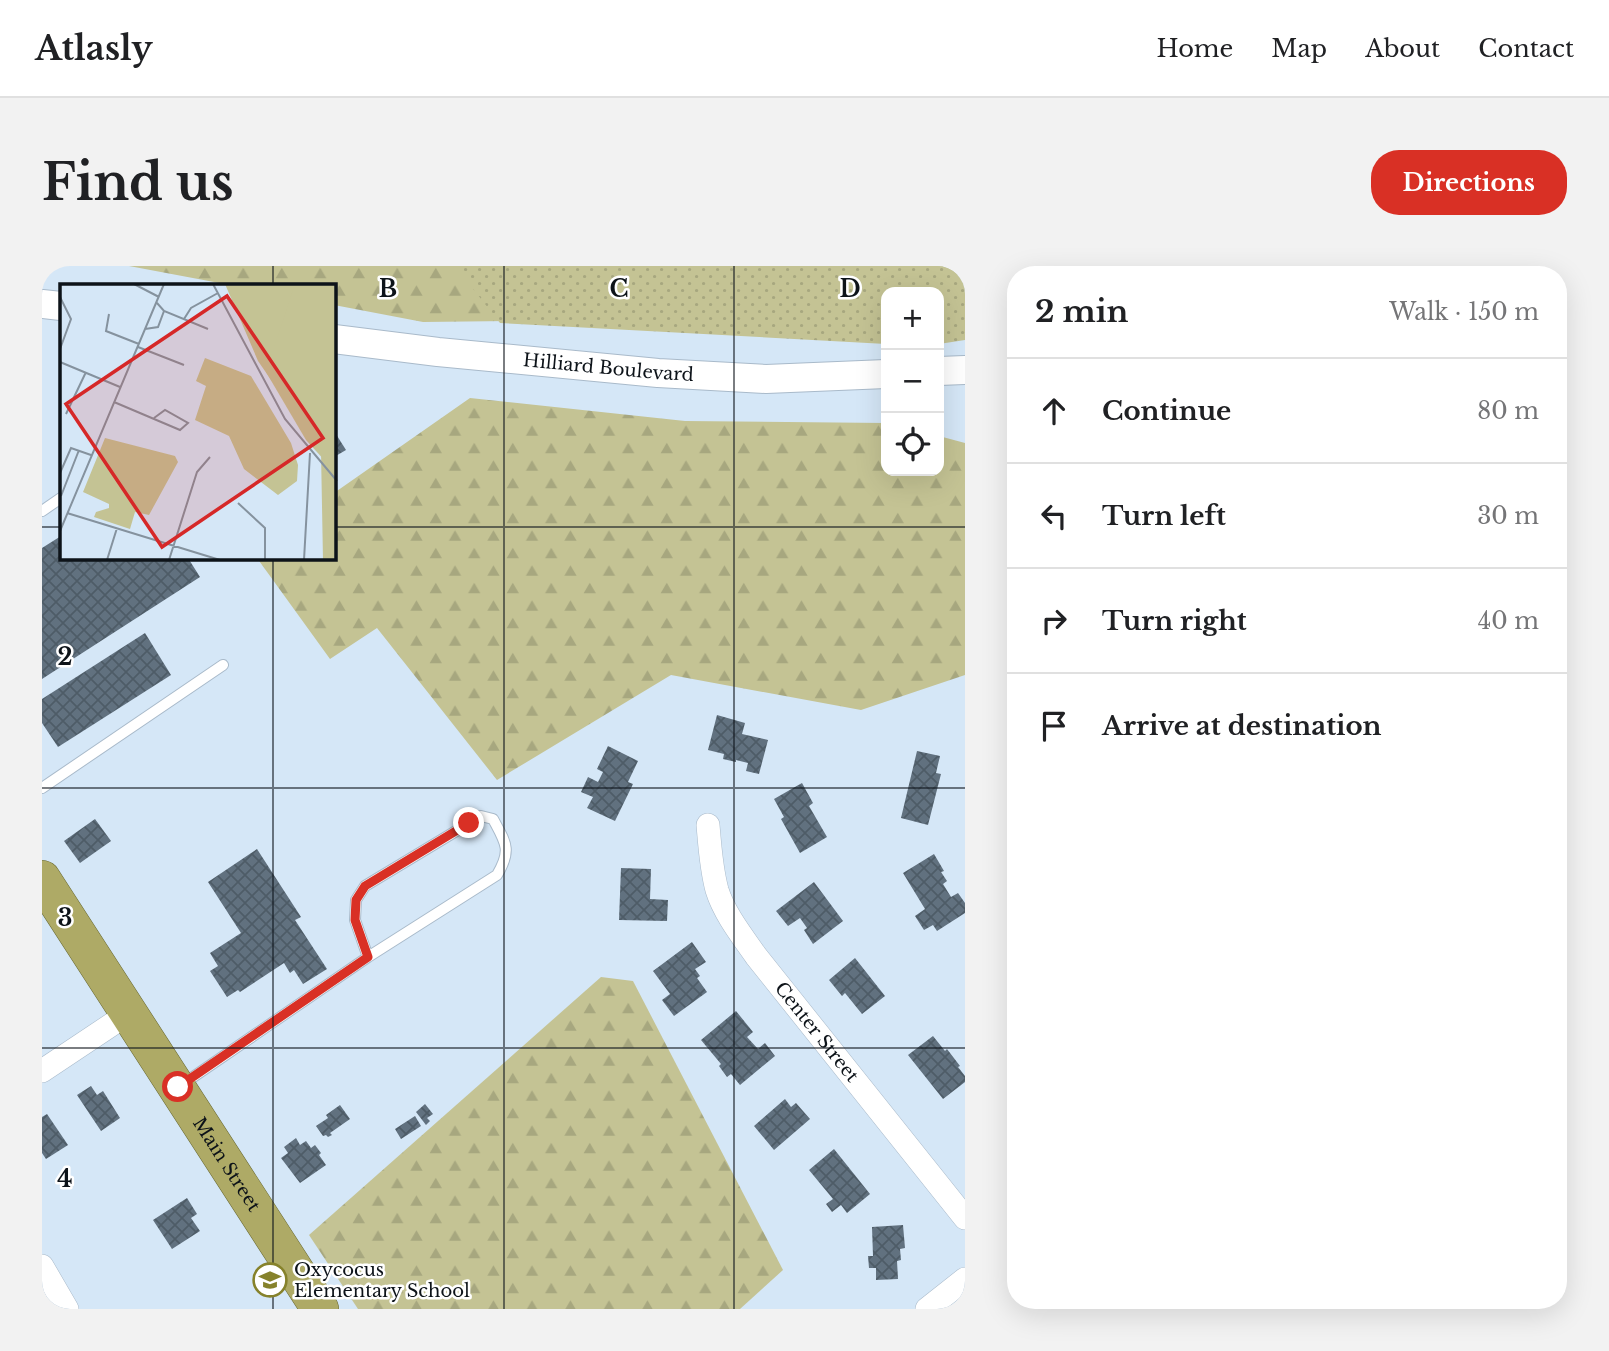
<!DOCTYPE html>
<meta charset="utf-8">
<style>
:root{--surface:#fff;--page:#f2f2f2;--text:#202124;--muted:#757577;--line:#e0e0e0;--accent:#d93025}
body{margin:0;font-family:"Libre Baskerville",serif;background:var(--page);color:var(--text)}
.controls{position:absolute;right:21px;top:21px;display:grid;overflow:hidden;border-radius:14px;box-shadow:0 7px 28px #0002}
.controls button{width:63px;height:63px;display:grid;place-items:center;padding:0;border:0;border-bottom:2px solid var(--line);background:var(--surface);color:var(--text);font:35px sans-serif}
.stop{position:absolute;width:21px;height:21px;margin:-16px;border:5px solid #d93025;border-radius:50%;background:#fff}
.stop.end{background:#d93025;border-color:#fff;box-shadow:0 2px 7px #0008}
.list{margin:0;padding:0;list-style:none}
h2{display:flex;justify-content:space-between;align-items:center;height:91px;margin:0;padding:0 28px;font-size:30px}
h2 small{font-size:23px;font-weight:400;color:var(--muted)}
.list li{display:grid;grid-template-columns:46px 1fr auto;gap:21px;align-items:center;box-sizing:border-box;height:105px;padding:0 28px;border-top:2px solid var(--line)}
.list b{display:block;font-size:26px;white-space:nowrap}
.list em{font-size:23px;font-style:normal;color:var(--muted)}
.icon{flex:none;width:38px;height:38px;fill:none;stroke:currentColor;stroke-width:2;stroke-linecap:round;stroke-linejoin:round}
.map{position:relative;flex:none;width:923px;height:1043px;overflow:hidden;border-radius:28px}
header{display:flex;align-items:center;gap:42px;box-sizing:border-box;height:98px;padding:0 35px;background:var(--surface);border-bottom:2px solid var(--line)}
header strong{font-size:33px}
nav{display:flex;gap:38px;margin-inline-start:auto;font-size:24px}
.intro{display:flex;align-items:center;justify-content:space-between;box-sizing:border-box;height:168px;padding:0 42px}
h1{margin:0;font-size:49px}
.button{padding:18px 32px;border-radius:28px;background:var(--accent);color:#fff;font-size:24px;font-weight:700}
main{display:flex;gap:42px;padding:0 42px}
aside{flex:1;background:var(--surface);border-radius:28px;box-shadow:0 7px 28px #0002}
.map>svg:first-child{display:block}
</style>
<header>
<strong>Atlasly</strong>
<nav><a>Home</a><a>Map</a><a>About</a><a>Contact</a></nav>
</header>
<div class="intro"><h1>Find us</h1><a class="button">Directions</a></div>
<main>
<div class="map">
<svg width="923" height="1043" viewBox="0 0 923 1043">
<defs>
<pattern id="forest-firs" width="22" height="20" patternUnits="userSpaceOnUse" patternTransform="scale(1.75)"><rect width="22" height="20" fill="#c4c394"/><path d="M5 1l3.5 6h-7zM16 11l3.5 6h-7z" fill="#a7a77f"/></pattern>
<pattern id="park-dots" width="8" height="8" patternUnits="userSpaceOnUse" patternTransform="scale(1.75)"><rect width="8" height="8" fill="#c4c394"/><path d="M2 2h.1M6 6h.1" fill="none" stroke="#a7a77f" stroke-width="1.8" stroke-linecap="round"/></pattern>
<pattern id="building-cross-hatch" width="8" height="8" patternUnits="userSpaceOnUse" patternTransform="scale(1.75)"><rect width="8" height="8" fill="#61717f"/><path d="M0 0l8 8M0 8l8-8" fill="none" stroke="#4e5c67"/></pattern>
</defs>
<rect width="100%" height="100%" fill="#d5e7f7"/>
<!-- forest -->
<g fill="url(#forest-firs)">
<path d="M87,0H923L897,26H844V51L381,56L292,39V19H188Z"/>
<path d="M428,132L643,155L844,157V205H897V170L923,177V409L819,444L629,409L455,514L335,362L288,393L215,292H292V227Z"/>
<path d="M559,711L591,715L741,1004L698,1043H316L267,969Z"/>
</g>
<!-- park -->
<path fill="url(#park-dots)" d="M413,0H923V74L897,78V26H844V78L458,57Z"/>
<!-- building -->
<g fill="url(#building-cross-hatch)">
<path d="M292,165L304,184L292,191Z"/>
<path d="M19,270V292H146L158,311L0,413V282Z"/>
<path d="M103,367L129,409L16,481L0,457V433Z"/>
<path d="M675,449L703,457L700,468L726,474L717,508L704,505L706,497L694,494V496L681,493L682,488L666,484Z"/>
<path d="M566,480L596,495L586,516L591,518L573,555L545,542L551,531L539,526L546,511L556,516L561,506L555,503Z"/>
<path d="M875,485L898,490L894,507L899,508L886,559L859,552Z"/>
<path d="M760,517L771,537L767,540L785,571L758,587L739,553L742,551L732,533Z"/>
<path d="M53,553L69,575L38,597L22,575Z"/>
<path d="M215,583L259,651L253,654L285,703L261,718L252,704L248,707L242,697L198,726L196,724L185,731L168,705L176,700L168,687L199,667L166,616Z"/>
<path d="M892,588L902,605L899,606L905,615L901,618L909,631L916,627L923,637V647L895,665L891,659L882,664L873,650L883,643L861,607Z"/>
<path d="M579,602L609,603L608,633L626,634L625,655L577,654Z"/>
<path d="M772,616L801,655L771,678L762,664L765,662L758,652L746,660L734,645Z"/>
<path d="M650,676L664,696L653,703L658,710L655,712L665,726L632,750L620,734L628,728L611,705Z"/>
<path d="M813,692L843,730L820,748L803,727L800,730L787,714Z"/>
<path d="M694,745L711,766L705,771L716,783L723,777L733,790L698,819L689,808L685,811L677,800L679,798L659,774Z"/>
<path d="M891,770L903,785L905,783L918,800L916,801L923,810V816L901,833L866,789Z"/>
<path d="M49,820L55,829L61,825L78,852L59,865L35,829Z"/>
<path d="M743,833L749,841L754,837L768,853L732,884L712,860Z"/>
<path d="M383,838L391,848L385,852L388,855L384,859L374,846Z"/>
<path d="M298,839L308,853L288,867L290,869L286,871L284,869L281,870L274,860L286,852L284,849Z"/>
<path d="M5,848L26,879L4,893L0,887V851Z"/>
<path d="M373,850L379,860L359,873L353,863Z"/>
<path d="M254,872L258,879L264,875L269,882L273,879L279,887L277,889L284,899L258,917L239,892L246,887L242,881Z"/>
<path d="M792,883L828,928L805,947L799,939L790,946L784,938L791,933L767,904Z"/>
<path d="M145,932L155,948L149,952L158,965L130,983L111,954Z"/>
<path d="M861,959L863,982L858,983L859,994L855,995L856,1013L834,1014V1002H827L826,990H831L830,961Z"/>
</g>
<g fill="none" stroke-linecap="round" stroke-linejoin="round">
<defs>
<g id="service">
<path d="M0,245L19,232"/>
<path d="M0,522L181,399"/>
<path d="M138,820L326,691L455,609C470,584 464,577 451,553L439,550L323,620L314,634L313,654L326,691"/>
</g>
<g id="minor">
<path id="s1" d="M666,559C668,581 669,602 675,624C682,647 700,670 714,690L923,952"/>
<path d="M0,805L87,747"/>
<path d="M0,1000L25,1043"/>
<path d="M885,1043L923,1013"/>
</g>
<g id="tertiary">
<path d="M0,38L19,40"/>
<path id="s2" d="M292,73L396,86L616,107L724,113L844,108"/>
<path d="M897,105L923,104"/>
</g>
<g id="trunk">
<path id="s3" d="M0,613L278,1043"/>
</g>
</defs>
<!-- service casing -->
<use href="#service" stroke="#a9baca" stroke-width="12"/>
<!-- minor casing -->
<use href="#minor" stroke="#a9baca" stroke-width="24"/>
<!-- tertiary casing -->
<use href="#tertiary" stroke="#a9baca" stroke-width="30"/>
<!-- trunk casing -->
<use href="#trunk" stroke="#686832" stroke-width="38"/>
<!-- service -->
<use href="#service" stroke="#fff" stroke-width="10"/>
<!-- minor -->
<use href="#minor" stroke="#fff" stroke-width="23"/>
<!-- tertiary -->
<use href="#tertiary" stroke="#fff" stroke-width="28"/>
<!-- trunk -->
<use href="#trunk" stroke="#aeaa66" stroke-width="37"/>
</g>
<g fill="none" stroke-linecap="round" stroke-linejoin="round">
<!-- route -->
<path stroke="#d93025" stroke-width="9" d="M136,821L326,691L313,654L314,634L323,620L427,557"/>
</g>
<!-- grid -->
<path fill="none" stroke="#0d1319" stroke-width="2" stroke-opacity="0.55" d="M231,0V19M462,0V1043M692,0V1043M0,261H19M292,261H923M231,292V1043M0,522H923M0,782H923"/>
<!-- icons -->
<defs>
<symbol id="school-ring" viewBox="-11 -11 22 22"><circle r="9.5" fill="#fff" stroke="#86822b" stroke-width="1.5"/><path d="M0-5L7-2L0 1L-7-2ZM-4 1L0 2.5L4 1V4Q0 6-4 4Z" fill="#86822b"/></symbol>
</defs>
<g fill-rule="evenodd">
<use href="#school-ring" x="209" y="995" width="38" height="38"/>
</g>
<g text-anchor="middle" dominant-baseline="central" stroke-width="5" stroke-linejoin="round" paint-order="stroke">
<!-- street labels -->
<g font-size="18" fill="#0d1319" stroke="#fff">
<text stroke="none"><textPath href="#s2" startOffset="276">Hilliard Boulevard</textPath></text>
<text stroke="none"><textPath href="#s1" startOffset="240">Center Street</textPath></text>
<text stroke="none"><textPath href="#s3" startOffset="340">Main Street</textPath></text>
</g>
<!-- poi labels -->
<g font-size="18" fill="#0d1319" stroke="#fff" text-anchor="start">
<text x="252" y="1004">Oxycocus<tspan x="252" dy="21">Elementary School</tspan></text>
</g>
</g>
<!-- overview -->
<g transform="translate(18 18)">
<rect width="276" height="276" fill="#d5e7f7"/>
<path d="M165,0H276V276H263L261,168L198,77ZM145,74L191,92L231,159L238,181L237,197L218,211L184,185L169,152L135,136L146,102L136,97ZM45,154L115,172L118,178L89,231L75,228L70,245L34,233L36,228L49,224V220L23,208Z" fill="#c4c394"/>
<path d="M235,0H276V189L246,156L206,88Z" fill="#c4c394"/>
<path fill="none" stroke="#85929e" stroke-width="2" d="M74,0L99,13M153,0L225,135L277,197M0,13L11,35L0,65M97,19L104,27L148,45M49,30L46,47L79,60M124,35L131,24L158,9M85,45L98,43L104,27M78,63L124,81M0,78L60,103M54,118L120,146L128,139L105,126L94,134M6,130L26,88M0,189L11,164L31,171M1,212L19,166M178,219L205,244V276M7,229L160,276M0,247L104,0M47,276L57,244M109,276L137,188L150,173M244,276L250,169"/>
<path fill="#d62828" fill-opacity="0.15" stroke="#d62828" stroke-width="3.5" d="M167,12L263,154L102,263L6,120Z"/>
<rect width="276" height="276" fill="none" stroke="#0d1319" stroke-width="3.5"/>
</g>
<g font-size="23" text-anchor="middle" font-weight="bold" fill="#0d1319" stroke="#fff" stroke-width="5" stroke-linejoin="round" paint-order="stroke">
<text x="346" y="31">B</text>
<text x="577" y="31">C</text>
<text x="808" y="31">D</text>
<text x="23" y="399">2</text>
<text x="23" y="660">3</text>
<text x="23" y="921">4</text>
</g>
</svg>
<div class="controls">
<button>+</button>
<button>−</button>
<button><svg class="icon" aria-label="locate" viewBox="0 0 24 24"><circle cx="12" cy="12" r="6"/><path d="M12 2v4M12 18v4M2 12h4M18 12h4"/></svg></button>
</div>
<div class="stop" style="left:136px;top:821px"></div>
<div class="stop end" style="left:427px;top:557px"></div>
</div>
<aside>
<h2>2 min<small>Walk · 150 m</small></h2>
<ul class="list">
<li><svg class="icon" aria-label="ahead" viewBox="0 0 24 24"><path d="M12 20V5M6 11l6-6 6 6"/></svg><div><b>Continue</b></div><em>80 m</em></li>
<li><svg class="icon" aria-label="left" viewBox="0 0 24 24"><path d="M17 20v-9H6M10 6l-5 5 5 5"/></svg><div><b>Turn left</b></div><em>30 m</em></li>
<li><svg class="icon" aria-label="right" viewBox="0 0 24 24"><path d="M7 20v-9h11M14 6l5 5-5 5"/></svg><div><b>Turn right</b></div><em>40 m</em></li>
<li><svg class="icon" aria-label="arrive" viewBox="0 0 24 24"><path d="M6 21V4h12l-3 4 3 4H6"/></svg><div><b>Arrive at destination</b></div></li>
</ul>
</aside>
</main>
